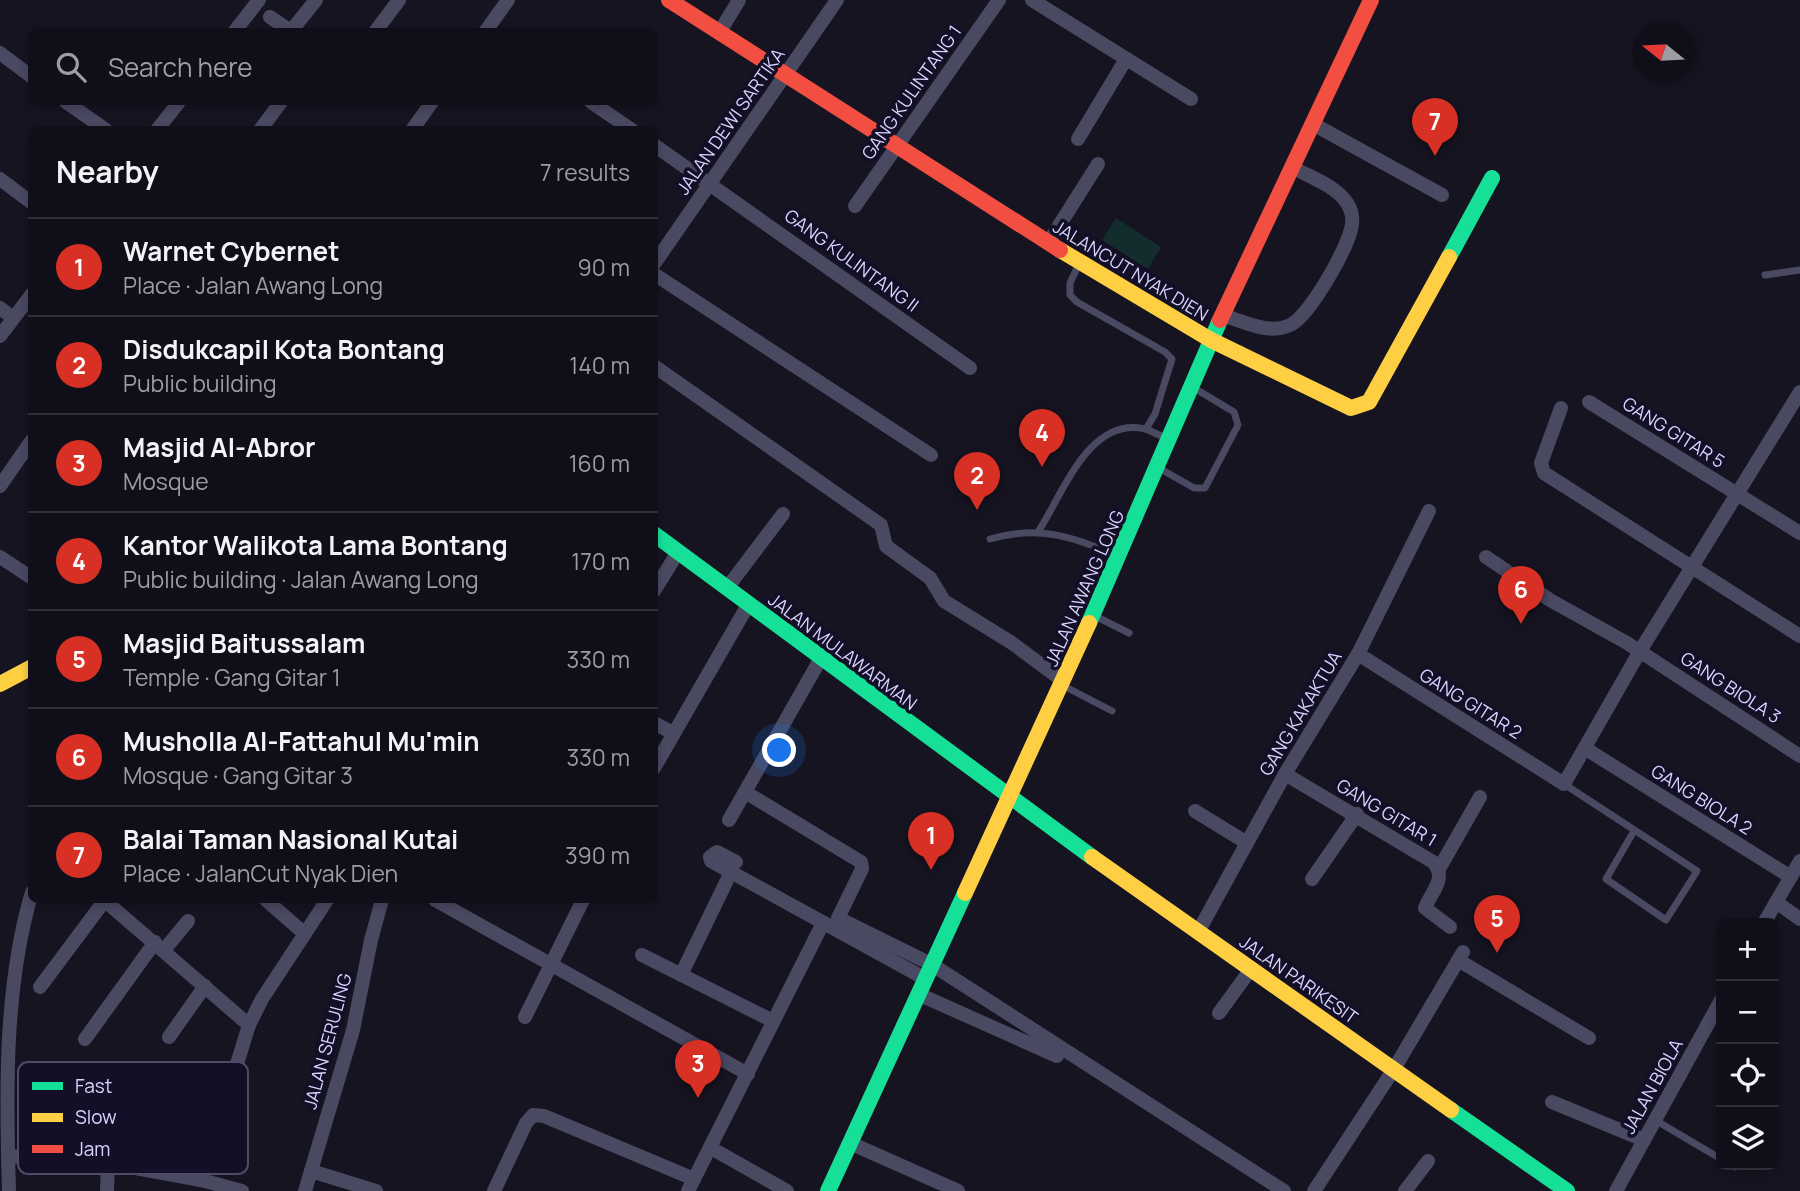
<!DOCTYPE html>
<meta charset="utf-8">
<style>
:root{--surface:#100f19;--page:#191822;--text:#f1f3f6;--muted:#9c9ca2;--line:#302f38;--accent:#d93025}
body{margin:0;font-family:Manrope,sans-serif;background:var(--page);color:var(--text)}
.controls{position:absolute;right:21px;bottom:21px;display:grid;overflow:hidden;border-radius:10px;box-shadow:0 4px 10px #0003}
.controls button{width:63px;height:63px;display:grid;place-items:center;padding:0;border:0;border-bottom:2px solid var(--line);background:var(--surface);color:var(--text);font:35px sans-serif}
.compass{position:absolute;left:1632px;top:21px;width:63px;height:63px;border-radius:50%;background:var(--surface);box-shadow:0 4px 10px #0003;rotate:288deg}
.you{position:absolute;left:780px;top:751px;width:24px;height:24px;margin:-18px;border:5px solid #fff;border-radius:50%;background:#1a73e8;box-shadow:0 0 0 10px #1a73e833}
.badge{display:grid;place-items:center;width:46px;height:46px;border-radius:50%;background:var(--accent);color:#fff;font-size:23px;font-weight:700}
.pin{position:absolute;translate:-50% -58px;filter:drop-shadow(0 2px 4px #0008)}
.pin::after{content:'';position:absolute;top:37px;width:24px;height:21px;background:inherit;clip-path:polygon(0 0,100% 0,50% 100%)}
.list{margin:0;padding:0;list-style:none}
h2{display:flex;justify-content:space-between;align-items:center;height:91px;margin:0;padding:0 28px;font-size:30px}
h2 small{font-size:23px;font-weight:400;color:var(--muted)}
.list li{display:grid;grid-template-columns:46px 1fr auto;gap:21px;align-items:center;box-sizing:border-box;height:98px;padding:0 28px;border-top:2px solid var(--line)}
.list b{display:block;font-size:26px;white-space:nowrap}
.list p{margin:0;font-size:23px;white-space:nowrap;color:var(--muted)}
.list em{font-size:23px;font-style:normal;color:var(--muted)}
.icon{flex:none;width:38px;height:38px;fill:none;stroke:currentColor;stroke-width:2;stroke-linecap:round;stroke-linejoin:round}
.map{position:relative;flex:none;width:1800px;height:1191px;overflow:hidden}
.search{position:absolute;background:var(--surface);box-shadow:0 4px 10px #0003;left:28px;top:28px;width:630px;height:77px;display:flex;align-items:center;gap:18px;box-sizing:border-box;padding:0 24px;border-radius:10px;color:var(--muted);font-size:26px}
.panel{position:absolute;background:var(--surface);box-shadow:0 4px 10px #0003;left:28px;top:126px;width:630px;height:777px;border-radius:10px}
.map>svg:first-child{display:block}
</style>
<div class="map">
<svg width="1800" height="1191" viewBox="0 0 1800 1191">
<rect width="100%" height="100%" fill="#161421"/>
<!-- green -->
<path fill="#132c2d" d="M1116,218L1161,247L1148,269L1102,240Z"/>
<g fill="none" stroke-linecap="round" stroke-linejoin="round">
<!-- lane -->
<g stroke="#4a4962" stroke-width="7">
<path d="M1079,264L1070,283V295L1077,302L1165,352L1172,359L1155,414L1146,429L1166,438"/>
<path d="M1765,275L1800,270"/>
<path d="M1159,468L1194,488H1205L1238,425L1234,412L1194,388"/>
<path d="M1038,532C1063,494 1089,415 1146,429"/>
<path d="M990,539C1038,525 1071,536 1116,555"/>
<path d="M1093,615L1129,633"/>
<path d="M1062,685L1112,711"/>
<path d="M1564,784L1697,871L1666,920L1606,879L1634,831"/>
<path d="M1655,1120L1721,1159"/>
<path d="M1732,1165L1735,1167"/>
</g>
<!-- street -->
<g stroke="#4a4962" stroke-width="14">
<path d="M1032,0L1191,99"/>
<path d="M270,17L292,32"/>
<path d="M291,31L316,0"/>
<path d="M234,32L259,0"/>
<path d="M375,32L399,0"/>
<path d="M485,32L508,0"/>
<path d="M719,33L739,0"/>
<path d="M0,53L32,77"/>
<path d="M66,102L106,130"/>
<path d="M591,102L632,130"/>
<path d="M1313,124L1442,195"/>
<path d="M157,130L179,102"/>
<path d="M260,130L281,102"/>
<path d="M412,130L432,102"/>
<path d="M1078,139L1126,59"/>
<path d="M654,145L970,368"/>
<path d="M0,179L32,203"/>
<path d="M855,206L999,0"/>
<path d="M1048,243L1098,164"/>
<path d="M654,264L837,0"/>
<path d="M654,274L931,455"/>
<path d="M0,308L13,318"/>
<path d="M1225,316C1246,322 1271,336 1292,324C1311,313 1350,245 1352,224C1353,216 1351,209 1347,203C1336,186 1310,177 1294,168"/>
<path d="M0,336L32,294"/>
<path d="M654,366L881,525L886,546L930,578L944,601L1012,643L1063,681"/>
<path d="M1589,402L1800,533"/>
<path d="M1561,408L1541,463L1544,473L1800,636"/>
<path d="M0,486L32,440"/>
<path d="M0,557L32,578"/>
<path d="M1486,557L1550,600L1627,643L1800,756"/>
<path d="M727,588L783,514"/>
<path d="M654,591L678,552"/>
<path d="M1358,654L1564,784L1640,651L1800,392"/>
<path d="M654,723L673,733"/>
<path d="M1586,749L1791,877"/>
<path d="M654,768L748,605"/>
<path d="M1285,774L1433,862C1448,878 1431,892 1425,908L1450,927"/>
<path d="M745,792L861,862L862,869L838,918L931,964L1284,1191"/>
<path d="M1195,811L1247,843"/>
<path d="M729,820L821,658"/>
<path d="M736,862L717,852L710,857L711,861L924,978"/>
<path d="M1439,869L1480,797"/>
<path d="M1312,879L1357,814"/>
<path d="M104,900L249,1025L262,999L327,900"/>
<path d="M266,900L305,934"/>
<path d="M435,900L748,1074"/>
<path d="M1776,902L1800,919"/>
<path d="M1764,923L1800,861"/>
<path d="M1198,932L1285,774L1358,654L1429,511"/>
<path d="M164,950L188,921"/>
<path d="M642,955L773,1021"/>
<path d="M1458,960L1589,1038"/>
<path d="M681,975L731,872"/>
<path d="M40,987L105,900"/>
<path d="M918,994L1057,1056"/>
<path d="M1219,1013L1251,969"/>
<path d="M525,1017L583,900"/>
<path d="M169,1037L205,986"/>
<path d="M85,1039L155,942"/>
<path d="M1552,1102L1644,1140"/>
<path d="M850,1143L958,1191"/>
<path d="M711,1148L787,1191"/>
<path d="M8,1156L108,1163L201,1180L249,1025"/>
<path d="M311,1171L376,1191"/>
<path d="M201,1180L242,1191"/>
<path d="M9,1191C6,1093 4,987 32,892"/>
<path d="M107,1191L108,1163"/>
<path d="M305,1191L353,1030L371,940L382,900"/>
<path d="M494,1191L526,1123L533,1115L544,1116L694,1179"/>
<path d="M688,1191L823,923"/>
<path d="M1314,1191L1394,1069L1463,952"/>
<path d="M1405,1191L1428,1161"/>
<path d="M1616,1191L1721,1000"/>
</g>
<!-- fast -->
<g stroke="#16e098" stroke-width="16">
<path d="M1449,257L1492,178"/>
<path d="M654,534L1092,857"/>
<path d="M1089,623L1220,320"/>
<path d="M1451,1110L1567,1191"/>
<path d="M828,1191L965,893"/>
</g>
<!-- slow -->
<g stroke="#ffcf43" stroke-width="16">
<path d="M1060,250L1211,340L1351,408L1369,402L1449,257"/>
<path d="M0,684L32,667"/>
<path d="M1092,857L1451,1110"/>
<path d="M965,893L1089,623"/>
</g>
<!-- jam -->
<g stroke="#f24e42" stroke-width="16">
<path d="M669,0L1060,250"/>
<path d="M1220,320L1371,0"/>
</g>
</g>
<g text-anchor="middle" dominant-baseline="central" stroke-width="7" stroke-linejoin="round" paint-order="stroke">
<!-- street labels -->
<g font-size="18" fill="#d9d4ff" stroke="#130f26">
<text transform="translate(911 92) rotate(-55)">GANG KULINTANG 1</text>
<text transform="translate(730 121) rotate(-55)">JALAN DEWI SARTIKA</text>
<text transform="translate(852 260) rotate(36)">GANG KULINTANG II</text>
<text transform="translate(1131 270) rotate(31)">JALANCUT NYAK DIEN</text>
<text transform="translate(1674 432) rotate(32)">GANG GITAR 5</text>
<text transform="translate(1084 588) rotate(-66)">JALAN AWANG LONG</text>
<text transform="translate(843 651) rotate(37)">JALAN MULAWARMAN</text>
<text transform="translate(1731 687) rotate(33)">GANG BIOLA 3</text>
<text transform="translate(1471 703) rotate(32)">GANG GITAR 2</text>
<text transform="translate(1300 713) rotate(-59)">GANG KAKAKTUA</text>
<text transform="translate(1702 799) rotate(32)">GANG BIOLA 2</text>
<text transform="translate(1387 812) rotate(31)">GANG GITAR 1</text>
<text transform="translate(1299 979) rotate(35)">JALAN PARIKESIT</text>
<text transform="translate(327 1041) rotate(-75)">JALAN SERULING</text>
<text transform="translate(1652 1086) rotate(-61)">JALAN BIOLA</text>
</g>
</g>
<!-- legend -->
<rect x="18" y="1062" width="230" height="112" rx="10" fill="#130f26" stroke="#4e4a67" stroke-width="2"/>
<rect x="32" y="1082" width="31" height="8" fill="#16e098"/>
<rect x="32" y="1113" width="31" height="9" fill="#ffcf43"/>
<rect x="32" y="1145" width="31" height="8" fill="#f24e42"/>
<g font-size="19" fill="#d9d4ff">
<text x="75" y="1093">Fast</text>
<text x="75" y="1124">Slow</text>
<text x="75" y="1156">Jam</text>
</g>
</svg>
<div class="controls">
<button>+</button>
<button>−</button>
<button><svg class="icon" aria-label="locate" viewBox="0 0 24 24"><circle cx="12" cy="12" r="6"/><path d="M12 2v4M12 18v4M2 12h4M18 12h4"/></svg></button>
<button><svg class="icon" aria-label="layers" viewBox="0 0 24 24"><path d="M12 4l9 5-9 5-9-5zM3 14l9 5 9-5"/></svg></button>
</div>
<svg class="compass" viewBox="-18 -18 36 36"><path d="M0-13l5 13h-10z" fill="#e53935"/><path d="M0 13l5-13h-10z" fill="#9c9ca2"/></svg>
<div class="you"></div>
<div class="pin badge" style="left:931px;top:870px">1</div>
<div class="pin badge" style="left:977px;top:510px">2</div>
<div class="pin badge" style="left:698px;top:1098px">3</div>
<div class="pin badge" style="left:1042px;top:467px">4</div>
<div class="pin badge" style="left:1497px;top:953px">5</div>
<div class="pin badge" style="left:1521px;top:624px">6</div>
<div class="pin badge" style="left:1435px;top:156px">7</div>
<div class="search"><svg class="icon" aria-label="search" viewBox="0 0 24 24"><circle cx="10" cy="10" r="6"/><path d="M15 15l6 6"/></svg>Search here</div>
<section class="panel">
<h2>Nearby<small>7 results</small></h2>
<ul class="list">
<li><span class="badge">1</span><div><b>Warnet Cybernet</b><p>Place · Jalan Awang Long</p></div><em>90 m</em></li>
<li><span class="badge">2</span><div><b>Disdukcapil Kota Bontang</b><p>Public building</p></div><em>140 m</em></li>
<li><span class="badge">3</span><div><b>Masjid Al-Abror</b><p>Mosque</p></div><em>160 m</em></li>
<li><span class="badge">4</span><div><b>Kantor Walikota Lama Bontang</b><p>Public building · Jalan Awang Long</p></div><em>170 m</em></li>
<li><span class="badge">5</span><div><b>Masjid Baitussalam</b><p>Temple · Gang Gitar 1</p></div><em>330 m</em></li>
<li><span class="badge">6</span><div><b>Musholla Al-Fattahul Mu'min</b><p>Mosque · Gang Gitar 3</p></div><em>330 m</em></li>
<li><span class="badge">7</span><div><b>Balai Taman Nasional Kutai</b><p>Place · JalanCut Nyak Dien</p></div><em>390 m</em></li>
</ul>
</section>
</div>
